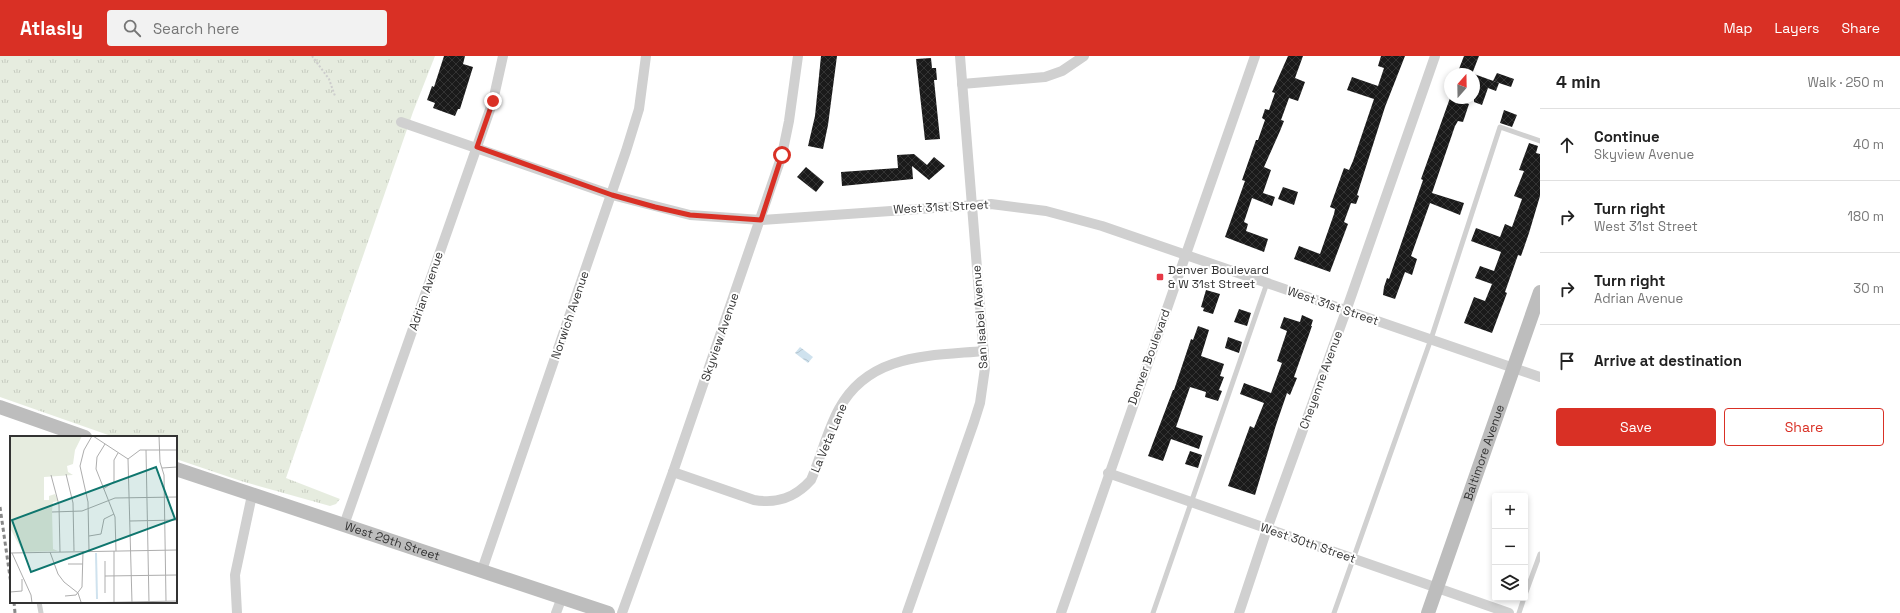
<!DOCTYPE html>
<meta charset="utf-8">
<style>
:root{--surface:#fff;--page:#f2f2f2;--text:#222;--muted:#767676;--line:#e0e0e0;--accent:#d93025}
body{margin:0;font-family:"Space Grotesk",sans-serif;background:var(--page);color:var(--text)}
.controls{position:absolute;right:12px;bottom:12px;display:grid;overflow:hidden;border-radius:4px;box-shadow:0 2px 6px #0003}
.controls button{width:36px;height:36px;display:grid;place-items:center;padding:0;border:0;border-bottom:1px solid var(--line);background:var(--surface);color:var(--text);font:20px sans-serif}
.compass{position:absolute;left:1444px;top:12px;width:36px;height:36px;border-radius:50%;background:var(--surface);box-shadow:0 2px 6px #0003;rotate:20deg}
.stop{position:absolute;width:12px;height:12px;margin:-9px;border:3px solid #d93025;border-radius:50%;background:#fff}
.stop.end{background:#d93025;border-color:#fff;box-shadow:0 1px 4px #0008}
.list{margin:0;padding:0;list-style:none}
h2{display:flex;justify-content:space-between;align-items:center;height:52px;margin:0;padding:0 16px;font-size:17px}
h2 small{font-size:13px;font-weight:400;color:var(--muted)}
.list li{display:grid;grid-template-columns:26px 1fr auto;gap:12px;align-items:center;box-sizing:border-box;height:72px;padding:0 16px;border-top:1px solid var(--line)}
.list b{display:block;font-size:15px;white-space:nowrap}
.list p{margin:0;font-size:13px;white-space:nowrap;color:var(--muted)}
.list em{font-size:13px;font-style:normal;color:var(--muted)}
.actions{display:flex;gap:8px;padding:12px 16px}
.actions a{flex:1;padding:9px 0;border:1px solid var(--accent);border-radius:4px;text-align:center;font-size:14px;color:var(--accent)}
.actions .main{background:var(--accent);color:#fff}
.icon{flex:none;width:22px;height:22px;fill:none;stroke:currentColor;stroke-width:2;stroke-linecap:round;stroke-linejoin:round}
.map{position:relative;flex:none;width:1540px;height:557px;overflow:hidden}
header{display:flex;align-items:center;gap:24px;box-sizing:border-box;height:56px;padding:0 20px;background:var(--accent);color:#fff}
header strong{font-size:19px}
nav{display:flex;gap:22px;margin-inline-start:auto;font-size:14px}
.search{width:280px;height:36px;background:var(--page);display:flex;align-items:center;gap:10px;box-sizing:border-box;padding:0 14px;border-radius:4px;color:var(--muted);font-size:15px}
main{display:flex}
aside{flex:1;background:var(--surface)}
.map>svg:first-child{display:block}
</style>
<header>
<strong>Atlasly</strong>
<div class="search"><svg class="icon" aria-label="search" viewBox="0 0 24 24"><circle cx="10" cy="10" r="6"/><path d="M15 15l6 6"/></svg>Search here</div>
<nav><a>Map</a><a>Layers</a><a>Share</a></nav>
</header>
<main>
<div class="map">
<svg width="1540" height="557" viewBox="0 0 1540 557">
<defs>
<pattern id="grass-tufts" width="24" height="20" patternUnits="userSpaceOnUse"><rect width="24" height="20" fill="#e6ecdf"/><path d="M3 7l-1-3M5 7V3M7 7l1-3M15 17l-1-3M17 17v-4M19 17l1-3" fill="none" stroke="#c6cbc0"/></pattern>
<pattern id="water-waves" width="16" height="10" patternUnits="userSpaceOnUse"><rect width="16" height="10" fill="#cfe2ee"/><path d="M0 5q4-4 8 0t8 0" fill="none" stroke="#b2c2cd"/></pattern>
<pattern id="building-cross-hatch" width="8" height="8" patternUnits="userSpaceOnUse"><rect width="8" height="8" fill="#1a1a1a"/><path d="M0 0l8 8M0 8l8-8" fill="none" stroke="#333"/></pattern>
</defs>
<rect width="100%" height="100%" fill="#fff"/>
<!-- grass -->
<path fill="url(#grass-tufts)" d="M0,0H435L413,56L286,422L340,443L336,448L330,450L241,425L176,403V381H114L0,341Z"/>
<!-- water -->
<path fill="url(#water-waves)" d="M800,291L813,301L808,307L795,297Z"/>
<!-- building -->
<g fill="url(#building-cross-hatch)">
<path d="M444,0H465L463,8L473,11L460,53H458L455,60L433,52L435,47L427,44L432,30L434,31Z"/>
<path d="M821,0H837L828,69L823,93L808,90L815,60Z"/>
<path d="M1288,0H1303L1295,22L1305,26L1298,45L1289,42L1281,64L1284,65L1280,75L1264,111L1271,114L1263,137L1275,141L1272,150L1252,142L1244,166L1248,168L1246,175L1268,183L1264,196L1225,181L1245,125L1242,124L1256,84H1258L1265,64L1262,62L1265,53L1269,54L1275,37L1272,36Z"/>
<path d="M1381,0H1405L1385,51L1357,139L1359,140L1356,148L1351,147L1344,166L1348,168L1330,216L1294,203L1299,190L1320,198L1334,158L1335,153L1330,151L1344,112L1349,114L1353,105L1374,43L1347,34L1352,21L1378,30L1384,12L1378,10Z"/>
<path d="M1464,0H1479L1472,18H1457Z"/>
<path d="M931,2L932,12H936L937,24H934L940,83L925,84L916,3Z"/>
<path d="M1497,17L1514,23L1511,31L1493,25Z"/>
<path d="M1474,18L1499,27L1496,35L1488,32L1482,49L1474,46Z"/>
<path d="M1450,42L1469,48L1463,66L1458,65L1455,70L1432,137L1464,147L1460,159L1430,147L1411,200L1417,203L1412,219L1405,216L1395,243L1383,239L1384,231L1387,222L1389,223L1423,124L1421,123Z"/>
<path d="M1504,54L1517,59L1512,71L1500,67Z"/>
<path d="M1529,87L1538,90L1536,97L1540,98V140L1529,177L1521,200L1518,199L1505,236L1507,237L1492,277L1464,267L1474,241L1485,245L1492,228L1475,222L1480,210L1494,215L1501,196L1471,185L1476,172L1500,181L1505,168L1512,171L1522,143L1514,140L1524,115L1519,114Z"/>
<path d="M914,98L927,109L934,101L945,110L929,124L912,110L913,123L842,130L841,116L898,112L897,99Z"/>
<path d="M806,111L824,126L816,136L797,121Z"/>
<path d="M1283,131L1298,136L1294,149L1278,143Z"/>
<path d="M1206,234L1220,238L1213,258L1203,255L1204,252L1201,251Z"/>
<path d="M1239,253L1251,257L1247,270L1234,266Z"/>
<path d="M1302,259L1313,264L1311,270H1312L1294,321L1297,322L1290,339L1287,337L1276,369L1255,439L1228,430L1250,370L1254,372L1264,347L1240,338L1244,327L1271,337L1282,307L1277,305L1287,275L1280,272L1284,261L1300,266Z"/>
<path d="M1198,270L1209,274L1201,300L1224,308L1220,320L1224,321L1219,334L1222,335L1218,345L1205,341L1206,336L1190,331L1176,371L1203,380L1199,393L1171,383L1163,405L1148,400L1173,334H1174L1191,283L1193,284Z"/>
<path d="M1228,281L1242,286L1239,297L1225,292Z"/>
<path d="M1190,395L1202,399L1198,412L1185,408Z"/>
</g>
<g fill="none" stroke-linecap="round" stroke-linejoin="round">
<!-- path -->
<path stroke="#cdcdcd" stroke-width="2" stroke-dasharray="2 2" stroke-linecap="butt" d="M312,0L329,23L335,40"/>
<!-- lane -->
<g stroke="#d0d0d0" stroke-width="5">
<path d="M1525,539L1540,498"/>
<path d="M39,546L41,557"/>
<path d="M1153,557L1267,227"/>
<path d="M1334,557L1431,283L1500,71L1540,85"/>
<path d="M1519,557L1524,542"/>
</g>
<!-- street -->
<g stroke="#d0d0d0" stroke-width="10">
<path d="M962,28L1045,21L1062,15L1084,0"/>
<path d="M401,66L612,139L690,159L761,164L991,148L1046,155L1102,170L1540,321"/>
<path d="M673,416L754,444C777,448 795,442 811,424C821,401 827,375 839,353C869,297 930,300 984,295"/>
<path d="M1108,417L1509,557"/>
<path d="M344,469L493,45L503,0"/>
<path d="M482,514L626,95L639,53L646,0"/>
<path d="M237,557L235,519L252,439"/>
<path d="M556,557L562,541"/>
<path d="M622,557L673,416L782,99L789,65L798,0"/>
<path d="M907,557L974,366L980,347L985,312L960,0"/>
<path d="M1061,557L1255,0"/>
<path d="M1239,557L1267,473L1346,255L1435,0"/>
</g>
<!-- secondary -->
<g stroke="#bdbdbd" stroke-width="14">
<path d="M0,351L85,381"/>
<path id="s1" d="M176,413L608,557"/>
<path id="s2" d="M1428,557L1540,236"/>
</g>
<!-- rail -->
<g stroke="#888" stroke-width="3" stroke-dasharray="4 3" stroke-linecap="butt">
<path d="M0,451L11,528"/>
<path d="M14,546L15,557"/>
</g>
</g>
<g fill="none" stroke-linecap="round" stroke-linejoin="round">
<!-- route -->
<path stroke="#d93025" stroke-width="5" d="M493,45L477,91L612,139L655,151L690,159L761,164L782,99"/>
</g>
<!-- markers -->
<rect fill="#e63946" stroke="#fff" stroke-width="1.5" x="1156" y="217" width="8" height="8" rx="2"/>
<g text-anchor="middle" dominant-baseline="central" stroke-width="4" stroke-linejoin="round" paint-order="stroke">
<!-- street labels -->
<g font-size="12" fill="#333" stroke="#fff">
<text transform="translate(941 151) rotate(-3)">West 31st Street</text>
<text transform="translate(426 235) rotate(-71)">Adrian Avenue</text>
<text transform="translate(1333 250) rotate(19)">West 31st Street</text>
<text transform="translate(570 259) rotate(-71)">Norwich Avenue</text>
<text transform="translate(980 261) rotate(-94)">San Isabel Avenue</text>
<text transform="translate(720 281) rotate(-71)">Skyview Avenue</text>
<text transform="translate(1149 301) rotate(-70)">Denver Boulevard</text>
<text transform="translate(1321 324) rotate(-70)">Cheyenne Avenue</text>
<text transform="translate(829 382) rotate(-67)">La Veta Lane</text>
<text stroke="none"><textPath href="#s2" startOffset="170">Baltimore Avenue</textPath></text>
<text stroke="none"><textPath href="#s1" startOffset="228">West 29th Street</textPath></text>
<text transform="translate(1308 487) rotate(19)">West 30th Street</text>
</g>
<!-- poi labels -->
<g font-size="12" fill="#333" stroke="#fff" text-anchor="start">
<text x="1168" y="214">Denver Boulevard<tspan x="1168" dy="14">&amp; W 31st Street</tspan></text>
</g>
</g>
<!-- overview -->
<g transform="translate(10 380)">
<rect width="167" height="167" fill="#fff"/>
<path d="M0,0H72L65,14L63,28L57,30L58,36L63,39L34,41V64H39V60L45,58L48,65L43,66L42,75L43,113L48,115L13,116L1,94Z" fill="#e6ecdf"/>
<path fill="none" stroke="#cfe2ee" stroke-width="2" d="M86,117L87,163"/>
<path fill="none" stroke="#adadad" stroke-width="1" d="M83,0L118,23M149,0L150,26L154,39L156,165M95,8L87,21L86,33L105,81L106,115M136,14L139,167M118,23L122,167M118,23L130,14H167M152,32L167,31M56,38L63,67L64,115M41,39L49,69L50,116M93,53L104,46V24L108,17M42,76L72,75L105,62L167,61M120,85L167,84M79,100L91,98L94,83L104,78M79,115L78,66L70,30L74,14L82,0M104,115V166M40,116L48,138L54,146L68,157L71,166M0,117L167,114M2,117L21,159L22,167M95,125V157M58,128H73M95,140L167,139M0,156L12,155V143M55,160L66,159L72,151L73,115M71,167L167,165"/>
<path fill="#0f766e" fill-opacity="0.15" stroke="#0f766e" stroke-width="2" d="M146,31L165,83L21,136L2,84Z"/>
<rect width="167" height="167" fill="none" stroke="#333" stroke-width="2"/>
</g>
</svg>
<div class="controls">
<button>+</button>
<button>−</button>
<button><svg class="icon" aria-label="layers" viewBox="0 0 24 24"><path d="M12 4l9 5-9 5-9-5zM3 14l9 5 9-5"/></svg></button>
</div>
<svg class="compass" viewBox="-18 -18 36 36"><path d="M0-13l5 13h-10z" fill="#e53935"/><path d="M0 13l5-13h-10z" fill="#767676"/></svg>
<div class="stop" style="left:782px;top:99px"></div>
<div class="stop end" style="left:493px;top:45px"></div>
</div>
<aside>
<h2>4 min<small>Walk · 250 m</small></h2>
<ul class="list">
<li><svg class="icon" aria-label="ahead" viewBox="0 0 24 24"><path d="M12 20V5M6 11l6-6 6 6"/></svg><div><b>Continue</b><p>Skyview Avenue</p></div><em>40 m</em></li>
<li><svg class="icon" aria-label="right" viewBox="0 0 24 24"><path d="M7 20v-9h11M14 6l5 5-5 5"/></svg><div><b>Turn right</b><p>West 31st Street</p></div><em>180 m</em></li>
<li><svg class="icon" aria-label="right" viewBox="0 0 24 24"><path d="M7 20v-9h11M14 6l5 5-5 5"/></svg><div><b>Turn right</b><p>Adrian Avenue</p></div><em>30 m</em></li>
<li><svg class="icon" aria-label="arrive" viewBox="0 0 24 24"><path d="M6 21V4h12l-3 4 3 4H6"/></svg><div><b>Arrive at destination</b></div></li>
</ul>
<div class="actions"><a class="main">Save</a><a>Share</a></div>
</aside>
</main>
